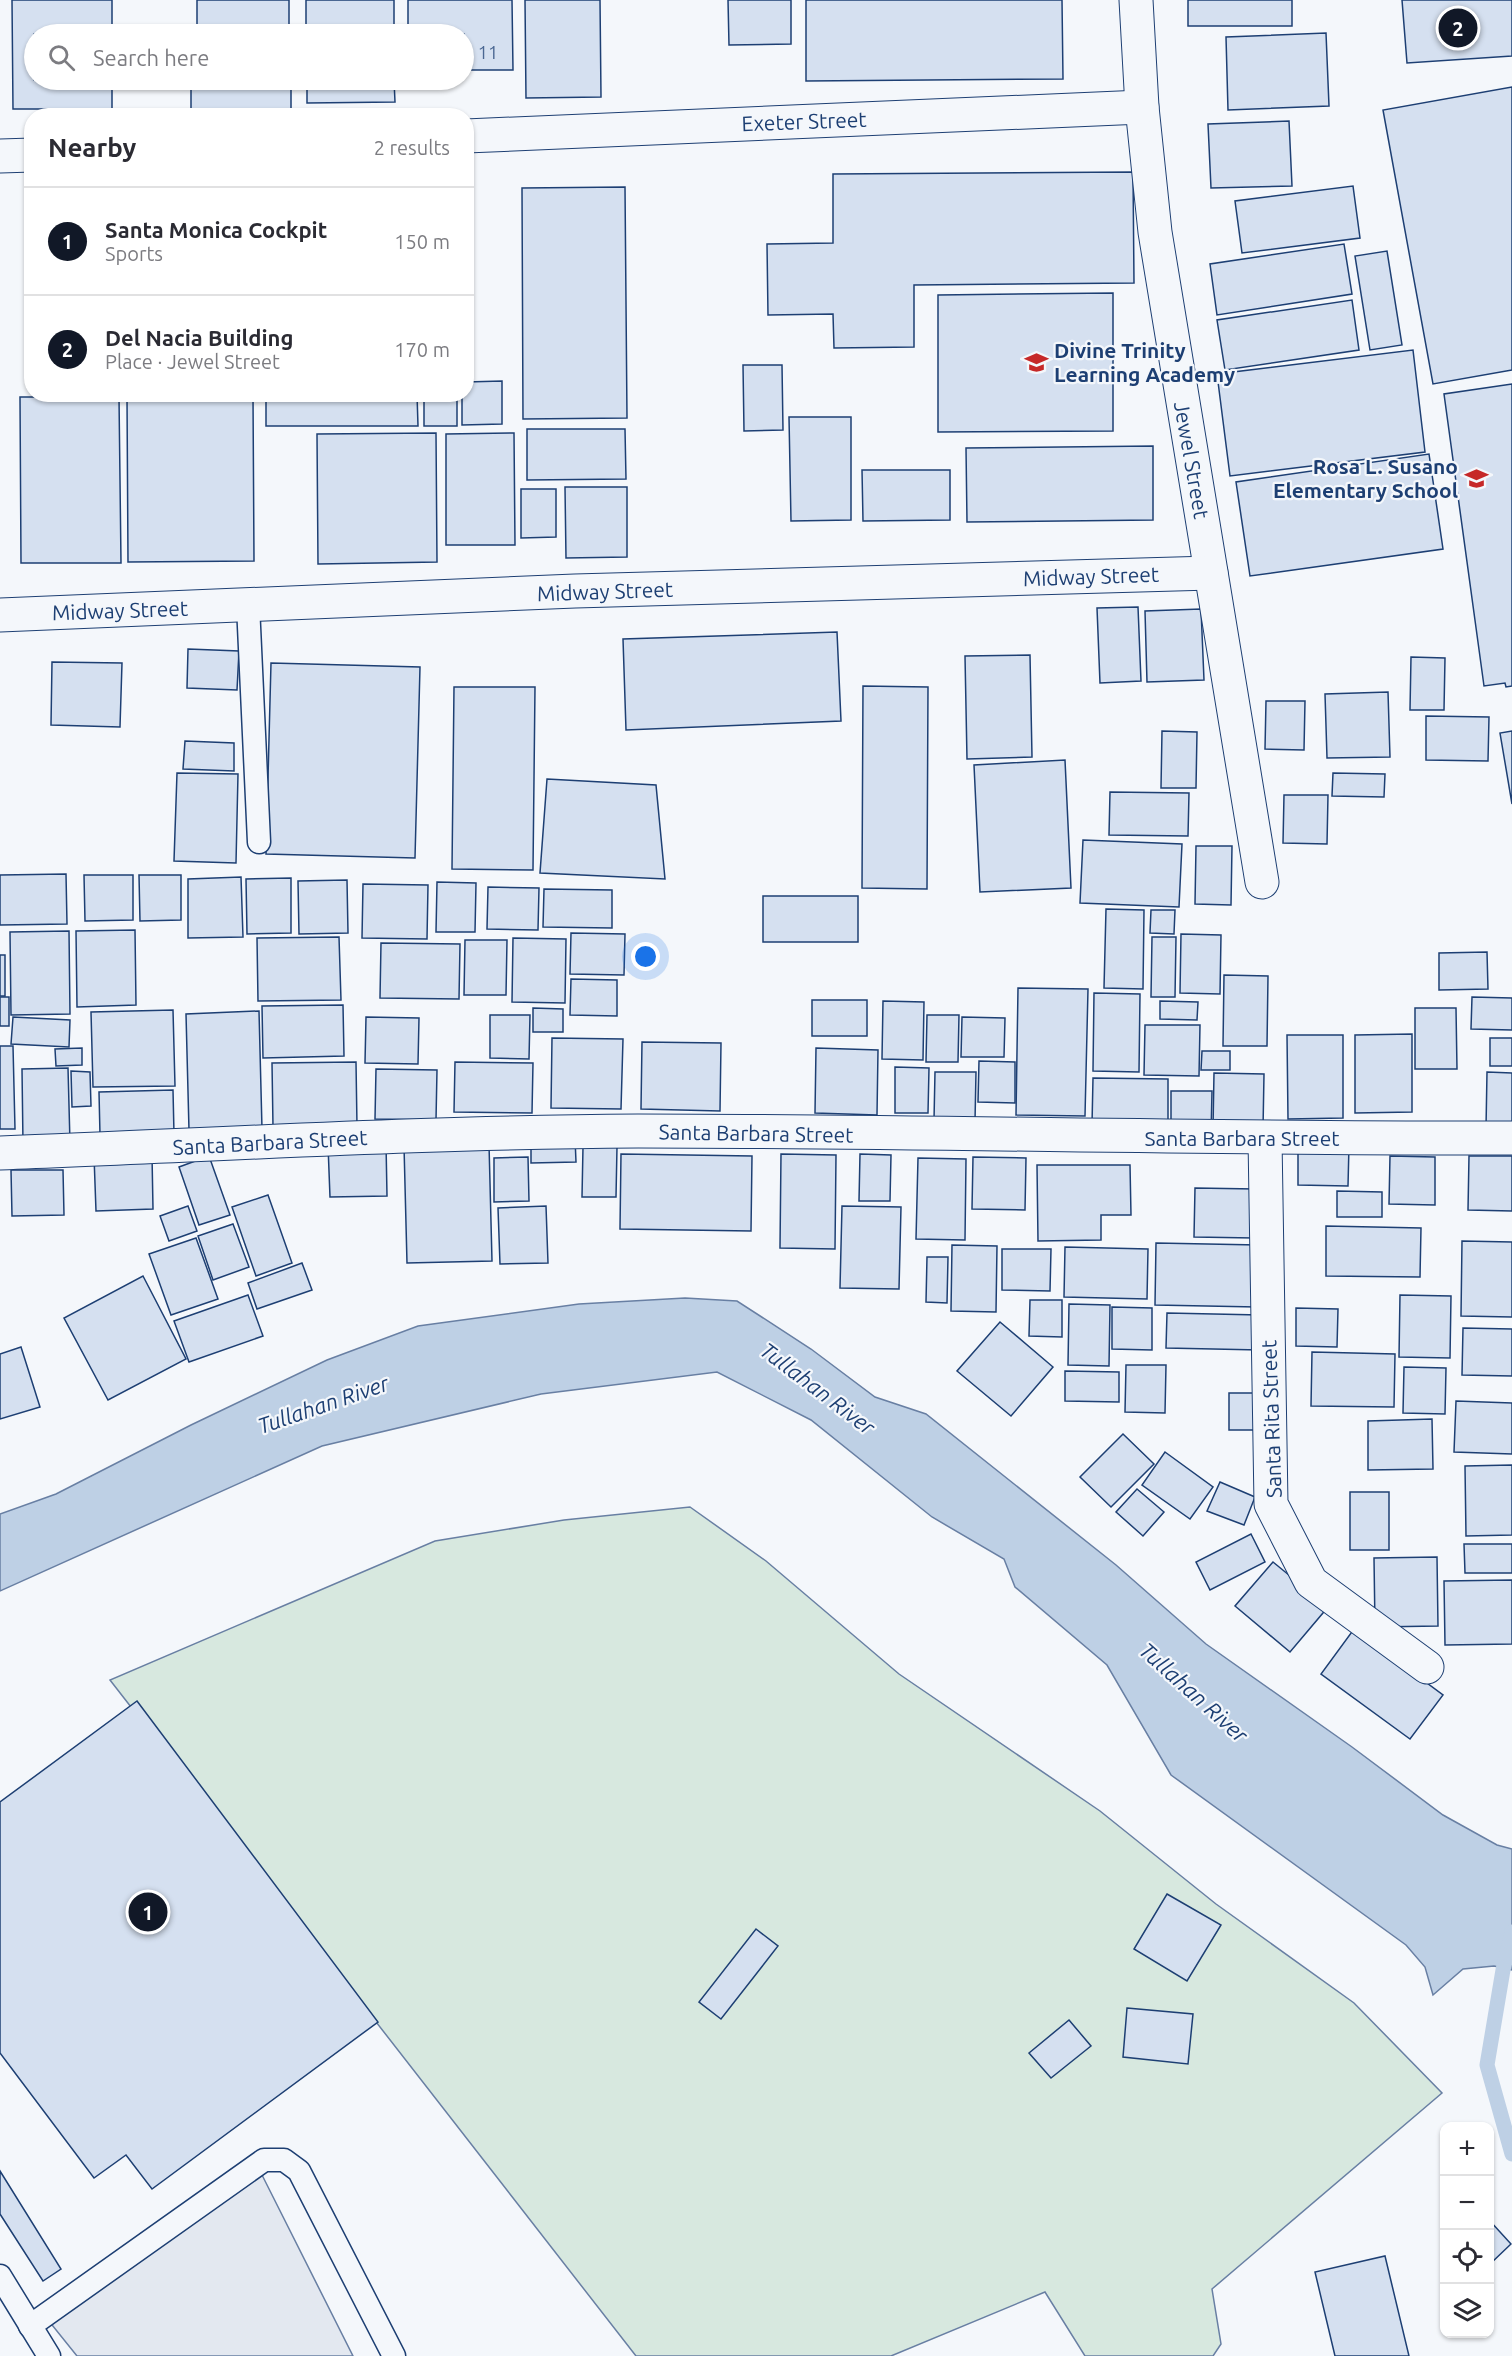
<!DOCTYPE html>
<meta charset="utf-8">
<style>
:root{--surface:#fff;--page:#f7f7f7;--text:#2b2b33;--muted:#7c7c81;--line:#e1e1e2;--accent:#111827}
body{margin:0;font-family:Ubuntu,sans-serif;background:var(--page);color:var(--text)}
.controls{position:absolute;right:18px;bottom:18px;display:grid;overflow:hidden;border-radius:12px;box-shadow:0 2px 4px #0004}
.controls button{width:54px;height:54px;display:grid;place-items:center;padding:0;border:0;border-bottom:2px solid var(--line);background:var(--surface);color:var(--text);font:30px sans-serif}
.you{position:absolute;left:646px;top:957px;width:21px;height:21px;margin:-15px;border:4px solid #fff;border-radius:50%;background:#1a73e8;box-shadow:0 0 0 9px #1a73e833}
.badge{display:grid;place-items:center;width:39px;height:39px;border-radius:50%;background:var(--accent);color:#fff;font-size:20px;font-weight:700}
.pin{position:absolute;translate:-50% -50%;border:3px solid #fff;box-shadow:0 2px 6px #0006}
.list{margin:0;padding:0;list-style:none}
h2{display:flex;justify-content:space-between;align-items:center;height:78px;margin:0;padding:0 24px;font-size:26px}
h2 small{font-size:20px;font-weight:400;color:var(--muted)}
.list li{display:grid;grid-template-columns:39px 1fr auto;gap:18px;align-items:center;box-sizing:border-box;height:108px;padding:0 24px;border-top:2px solid var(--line)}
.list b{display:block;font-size:22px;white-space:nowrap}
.list p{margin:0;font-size:20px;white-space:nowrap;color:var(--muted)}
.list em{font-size:20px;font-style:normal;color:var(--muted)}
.icon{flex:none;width:33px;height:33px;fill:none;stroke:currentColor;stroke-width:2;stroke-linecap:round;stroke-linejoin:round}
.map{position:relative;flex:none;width:1512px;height:2356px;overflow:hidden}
.search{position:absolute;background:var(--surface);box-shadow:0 2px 4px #0004;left:24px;top:24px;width:450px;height:66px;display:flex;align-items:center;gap:15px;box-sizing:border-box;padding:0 21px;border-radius:33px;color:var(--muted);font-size:22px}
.panel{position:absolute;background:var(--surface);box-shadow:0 2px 4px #0004;left:24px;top:108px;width:450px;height:294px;border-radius:24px}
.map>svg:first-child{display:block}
</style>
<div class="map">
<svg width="1512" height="2356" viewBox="0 0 1512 2356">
<rect width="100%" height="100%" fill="#f4f7fb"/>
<!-- green -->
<path fill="#d7e8df" stroke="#687fa3" stroke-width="1.5" d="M690,1507L766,1561L899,1674L1100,1811L1216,1904L1354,2003L1442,2093L1212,2289L1221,2344L1213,2356H1085L1045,2292L891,2356H636L110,1680L435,1541L564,1520Z"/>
<!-- parking -->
<path fill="#e3e8f0" stroke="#687fa3" stroke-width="1.5" d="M259,2169L353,2356H77L40,2310Z"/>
<!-- water -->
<path fill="#bed0e5" stroke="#687fa3" stroke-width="1.5" d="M685,1298L737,1301L811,1349L875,1397L926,1414L1116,1565L1206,1644L1352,1747L1443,1815L1497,1845L1512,1849V1970L1494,1966L1463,1969L1433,1995L1425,1967L1406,1945L1171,1775L1107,1665L1015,1587L1004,1559L932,1517L811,1420L717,1372L541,1394L322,1446L0,1591V1514L56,1494L191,1425L327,1360L418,1326L579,1304Z"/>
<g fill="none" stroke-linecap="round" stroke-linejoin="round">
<!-- stream -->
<path stroke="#bed0e5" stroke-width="15" d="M1512,1932L1503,1970L1487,2065L1512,2154"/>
</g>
<!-- building -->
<g fill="#d5e0f0" stroke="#1d3f73" stroke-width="1.5">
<path d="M12,0H112V34H34V80H112V109H13Z"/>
<rect x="197" y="0" width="92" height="34"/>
<rect x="306" y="0" width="88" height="34"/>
<path d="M408,0H512L513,70H464V34H408Z"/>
<path d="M525,0H600L601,97L526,98Z"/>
<path d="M728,0H791V44L729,45Z"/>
<path d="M806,0H1062L1063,79L806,81Z"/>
<rect x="1188" y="0" width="104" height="26"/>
<path d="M1402,0H1512V56L1407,63Z"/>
<path d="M1326,33L1329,106L1228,110L1226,37Z"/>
<path d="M291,80V116H191V81Z"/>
<path d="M307,80H394L395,102L307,103Z"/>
<path d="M1512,87V370L1433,384L1383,110Z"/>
<path d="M1289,121L1292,186L1211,188L1208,124Z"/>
<path d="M1133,172L1134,283L914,285V347L834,348L833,314L768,315L767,244L833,243V174Z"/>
<path d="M1353,186L1360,238L1242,253L1235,201Z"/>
<path d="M625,187L627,418L523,419L522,188Z"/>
<path d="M1344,244L1352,294L1217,315L1210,264Z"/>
<path d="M1387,251L1402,345L1370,350L1355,256Z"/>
<path d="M1113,293V431L938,432V295Z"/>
<path d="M1352,300L1359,350L1225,370L1217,320Z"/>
<path d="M1413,350L1425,452L1230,476L1217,374Z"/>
<path d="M743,365H782L783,430L744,431Z"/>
<path d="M502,381V424L462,425V394H466V382Z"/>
<path d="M1512,384V686L1506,687L1505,683L1484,686L1444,394Z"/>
<path d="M266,394H417L418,426H266Z"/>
<rect x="424" y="394" width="33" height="32"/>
<path d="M253,396L254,561L128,562L127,397Z"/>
<path d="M20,397H119L121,563H21Z"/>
<path d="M789,417H851V520L791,521Z"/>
<path d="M527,429H625L626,479L527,480Z"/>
<path d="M436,433L437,562L318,564L317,434Z"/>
<path d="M514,433L515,545H446V434Z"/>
<path d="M1153,446V520L967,522L966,448Z"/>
<path d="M1429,454L1443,549L1250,576L1236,482Z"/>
<path d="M862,470H950V520L863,521Z"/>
<path d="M565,487H627V557L566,558Z"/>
<path d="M521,489H556V537L521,538Z"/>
<path d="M1138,607L1141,681L1100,683L1097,608Z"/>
<path d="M1201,609L1204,680L1147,682L1145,611Z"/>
<path d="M837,632L841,721L626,730L623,639Z"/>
<path d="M188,649L239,651L237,690L187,688Z"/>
<path d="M1030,655L1032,757L967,759L965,656Z"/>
<path d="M1411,657L1445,658L1444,710H1410Z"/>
<path d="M52,662L122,663L120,727L51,725Z"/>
<path d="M271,663L420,667L415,858L266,854Z"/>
<path d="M863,686L928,687L927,889L862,888Z"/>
<path d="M454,687H535L533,870L452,869Z"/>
<path d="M1388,692L1390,757L1327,758L1325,694Z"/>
<path d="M1266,701H1305L1304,750L1265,749Z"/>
<path d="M1426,716L1489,717L1488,761L1426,760Z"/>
<path d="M1162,731L1197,732L1196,788H1161Z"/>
<path d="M1512,731V804L1500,733Z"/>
<path d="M185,741L234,743V771L183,769Z"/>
<path d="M1065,760L1071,888L980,892L974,765Z"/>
<path d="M177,773L238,774L236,863L174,861Z"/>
<path d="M1333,773L1385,774L1384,797L1332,796Z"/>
<path d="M547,779L656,785L665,879L540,873Z"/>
<path d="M1110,792L1189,793L1188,836L1109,835Z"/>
<path d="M1284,795H1328L1327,844L1283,843Z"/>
<path d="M1083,840L1182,844L1179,907L1080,903Z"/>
<path d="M1196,846H1232L1231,905L1195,904Z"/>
<path d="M66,874L67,924L0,925V875Z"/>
<path d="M84,875H133V920L85,921Z"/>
<path d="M139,875H181V920L140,921Z"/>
<path d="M241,877L243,937L188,938V879Z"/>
<path d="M291,878V933L247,934L246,879Z"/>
<path d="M347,880L348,933L299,934L298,881Z"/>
<path d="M437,882L476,883L475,932H436Z"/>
<path d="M363,884L428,885L427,939L362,938Z"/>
<path d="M488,887L539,888L538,930L487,929Z"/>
<path d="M544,889L612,890V928L543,927Z"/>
<rect x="763" y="896" width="95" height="46"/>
<path d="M1106,909L1144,910L1143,989L1104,988Z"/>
<path d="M1151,910H1175L1174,934L1150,933Z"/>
<path d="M135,930L136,1005L77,1007L76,931Z"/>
<path d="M69,931L70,1014L11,1015L10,932Z"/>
<path d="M571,933L625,934L624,975L570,974Z"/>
<path d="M1181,934L1221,935L1220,994L1180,993Z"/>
<path d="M339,937L341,1000L258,1001L257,938Z"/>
<path d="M1152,937H1176L1175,997H1151Z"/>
<path d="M513,938L566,939L565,1003L512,1002Z"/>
<path d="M465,940H507L506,995H464Z"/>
<path d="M381,943L460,944L459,999L380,998Z"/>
<path d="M1487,952L1488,989L1439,990V953Z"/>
<rect x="0" y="955" width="5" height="41"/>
<path d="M1224,975L1268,976L1267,1046H1223Z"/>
<path d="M571,979L617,980V1016L570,1015Z"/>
<path d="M1018,988L1088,989L1085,1116L1016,1115Z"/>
<path d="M1094,993L1140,994L1139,1072L1093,1071Z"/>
<rect x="0" y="997" width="9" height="29"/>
<path d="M1472,997L1512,998V1030L1471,1029Z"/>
<rect x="812" y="1000" width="55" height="36"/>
<path d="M883,1001L924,1002L923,1060L882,1059Z"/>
<path d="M1160,1001L1198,1002L1197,1020L1160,1019Z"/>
<path d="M343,1005L344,1056L263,1058L262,1006Z"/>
<path d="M533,1008L563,1009V1032H533Z"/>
<path d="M1415,1008H1456L1457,1069H1415Z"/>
<path d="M173,1010L175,1086L93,1087L91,1012Z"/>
<path d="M259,1011L262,1129L189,1130L186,1014Z"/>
<path d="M490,1015H530L529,1059L490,1058Z"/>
<path d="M927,1015H959L958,1062H926Z"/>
<path d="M13,1017L70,1020L69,1047L11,1044Z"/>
<path d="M366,1017L419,1018L418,1064L365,1063Z"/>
<path d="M962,1017L1005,1018L1004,1057H961Z"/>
<path d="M1145,1025H1200L1199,1076L1144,1075Z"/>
<path d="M1412,1034V1112L1355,1113V1035Z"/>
<path d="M1287,1035H1343V1118L1288,1119Z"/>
<path d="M552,1038L623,1039L621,1109L551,1108Z"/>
<rect x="1490" y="1038" width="22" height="28"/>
<path d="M642,1042L721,1043L720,1111L641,1109Z"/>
<path d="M0,1046H13L15,1129H0Z"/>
<path d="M82,1048V1065L56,1066L55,1049Z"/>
<path d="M816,1048L878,1050L877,1115L815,1113Z"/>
<path d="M1202,1051H1230V1070H1201Z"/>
<path d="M979,1061L1015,1062V1103L978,1102Z"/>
<path d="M356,1062L357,1126L273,1127L272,1063Z"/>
<path d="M455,1062L533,1063L532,1113L454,1112Z"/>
<path d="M895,1067L929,1068L928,1113H895Z"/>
<path d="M68,1068L70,1143L23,1144L22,1069Z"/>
<path d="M376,1069L437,1070L436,1120L375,1119Z"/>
<path d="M71,1071L90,1072L91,1106L72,1107Z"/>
<path d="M935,1072H976L975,1121L934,1120Z"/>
<path d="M1487,1072L1512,1073V1128H1486Z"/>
<path d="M1214,1073L1264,1074L1263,1129L1213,1128Z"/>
<path d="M1093,1078L1168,1079V1127L1092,1125Z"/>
<path d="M173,1090L174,1134L100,1135L99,1092Z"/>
<path d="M1171,1091H1212L1211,1136L1171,1135Z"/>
<path d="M575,1138L576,1162L531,1163V1139Z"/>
<path d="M386,1143L387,1196L330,1197L328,1145Z"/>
<path d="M489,1144L492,1261L407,1263L404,1146Z"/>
<path d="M1298,1144L1349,1145L1348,1186L1298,1185Z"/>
<path d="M583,1147H617L616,1197H582Z"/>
<path d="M621,1154L752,1156L751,1231L620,1229Z"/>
<path d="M781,1154L836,1155L835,1249L780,1248Z"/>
<path d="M860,1154L891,1155L890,1201H859Z"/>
<path d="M152,1155L153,1209L96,1211L94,1156Z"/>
<path d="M209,1156L230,1215L199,1225L179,1167Z"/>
<path d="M1390,1156L1435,1157V1205L1389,1204Z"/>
<path d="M1469,1156H1512V1211L1468,1210Z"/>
<path d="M528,1157L529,1201L494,1202V1158Z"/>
<path d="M973,1157L1026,1158L1025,1210L972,1209Z"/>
<path d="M918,1158L966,1159L965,1240L916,1239Z"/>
<path d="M1037,1165H1130L1131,1215H1101V1240L1038,1241Z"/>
<path d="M11,1170H63L64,1215L12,1216Z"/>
<path d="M1195,1188L1255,1189L1254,1238L1194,1237Z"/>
<path d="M1337,1191L1382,1192V1217H1337Z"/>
<path d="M268,1195L292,1263L256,1276L232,1207Z"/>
<path d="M188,1206L197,1231L169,1241L160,1216Z"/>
<path d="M546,1206L548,1263L500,1264L498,1208Z"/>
<path d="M842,1206L901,1207L899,1289L840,1288Z"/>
<path d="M233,1224L249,1267L213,1280L198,1236Z"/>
<path d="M1326,1226L1421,1228L1420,1277L1326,1276Z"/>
<path d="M196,1238L218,1299L171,1315L149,1254Z"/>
<path d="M1462,1241L1512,1242V1317L1461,1316Z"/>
<path d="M1156,1243L1258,1245L1257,1307L1155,1305Z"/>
<path d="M952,1245L997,1246L996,1312L951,1311Z"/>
<path d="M1065,1247L1148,1249L1147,1299L1064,1297Z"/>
<path d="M1002,1249H1051L1050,1291L1002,1290Z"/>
<path d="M927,1257H948L947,1303L926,1302Z"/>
<path d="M302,1263L312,1290L257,1309L248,1283Z"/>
<path d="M143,1276L186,1359L108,1400L64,1318Z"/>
<path d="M248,1295L263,1336L189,1362L174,1321Z"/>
<path d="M1400,1295L1451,1296L1450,1358L1399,1357Z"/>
<path d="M1030,1300H1062V1337L1029,1336Z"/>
<path d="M1069,1304L1110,1305L1109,1366L1068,1365Z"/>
<path d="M1112,1307L1152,1308V1350L1112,1349Z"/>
<path d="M1296,1308L1338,1309L1337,1347L1296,1346Z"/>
<path d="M1167,1313L1260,1315V1350L1166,1348Z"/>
<path d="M1000,1322L1053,1367L1011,1416L957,1371Z"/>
<path d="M1463,1328L1512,1329V1376L1462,1375Z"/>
<path d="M21,1347L40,1407L0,1419V1354Z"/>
<path d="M1312,1352L1395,1354L1394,1407L1311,1406Z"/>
<path d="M1126,1365H1166L1165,1413L1125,1412Z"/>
<path d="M1404,1367L1446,1368L1445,1414L1403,1413Z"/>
<path d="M1065,1371L1119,1372V1402L1065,1401Z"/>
<path d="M1229,1393H1256L1255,1430H1229Z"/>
<path d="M1456,1401L1512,1403V1454L1454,1452Z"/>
<path d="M1432,1419L1433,1469L1368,1470V1421Z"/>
<path d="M1123,1434L1154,1464L1111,1507L1080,1477Z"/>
<path d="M1165,1452L1213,1487L1190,1519L1142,1485Z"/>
<path d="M1512,1465V1535L1466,1536L1465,1466Z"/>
<path d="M1220,1482L1255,1497L1244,1525L1207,1511Z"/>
<path d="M1137,1489L1164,1512L1143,1536L1116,1512Z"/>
<rect x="1350" y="1492" width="39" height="58"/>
<path d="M1251,1534L1265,1562L1210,1590L1196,1562Z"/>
<path d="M1464,1544H1512V1573H1465Z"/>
<path d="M1437,1557L1438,1626L1375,1627L1374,1558Z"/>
<path d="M1273,1562L1328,1607L1290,1652L1235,1606Z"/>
<path d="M1512,1580V1644L1445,1645L1444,1581Z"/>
<path d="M1354,1629L1443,1695L1410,1739L1321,1674Z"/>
<path d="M137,1701L378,2022L152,2189L126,2155L94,2178L0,2053V1802Z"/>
<path d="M1167,1894L1221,1925L1187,1981L1134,1949Z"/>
<path d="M756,1929L778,1946L721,2019L699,2002Z"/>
<path d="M1127,2008L1193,2014L1188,2064L1123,2057Z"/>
<path d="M1069,2020L1091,2046L1051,2078L1029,2053Z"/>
<path d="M0,2171L61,2269L43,2281L0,2214Z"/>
<path d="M1490,2221L1511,2244L1490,2264Z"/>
<path d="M1385,2256L1409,2356H1335L1315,2272Z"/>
</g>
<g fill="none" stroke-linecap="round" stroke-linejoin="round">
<defs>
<g id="service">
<path d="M248,605L259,842"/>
<path d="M0,2276L49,2356"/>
<path d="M30,2326L264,2160H284L299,2171L394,2356"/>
</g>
<g id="minor">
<path d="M1136,0L1142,107L1155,232L1262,882"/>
<path d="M466,136L1142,107"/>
<path d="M0,156L32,155"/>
<path d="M0,615L575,591L1211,573"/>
<path d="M1265,1139L1271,1504L1311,1582L1427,1667"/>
<path d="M0,1153C213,1145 425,1132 638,1131C929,1131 1221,1139 1512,1138"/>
</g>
</defs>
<!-- service casing -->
<use href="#service" stroke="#1d3f73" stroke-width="25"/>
<!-- minor casing -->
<use href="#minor" stroke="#1d3f73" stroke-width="35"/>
<!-- service -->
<use href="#service" stroke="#f4f7fb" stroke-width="22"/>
<!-- minor -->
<use href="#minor" stroke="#f4f7fb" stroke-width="33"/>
</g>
<!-- icons -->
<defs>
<symbol id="school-bare" viewBox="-9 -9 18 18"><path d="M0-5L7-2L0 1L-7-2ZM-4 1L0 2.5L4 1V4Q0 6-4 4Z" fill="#c62828" stroke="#f4f7fb" stroke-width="2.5" paint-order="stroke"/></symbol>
</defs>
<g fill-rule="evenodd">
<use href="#school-bare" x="1020" y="346" width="33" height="33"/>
<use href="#school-bare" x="1460" y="462" width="33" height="33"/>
</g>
<g text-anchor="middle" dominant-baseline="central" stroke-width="4.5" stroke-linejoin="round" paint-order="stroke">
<!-- number labels -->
<g font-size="18" fill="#4b6792">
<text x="488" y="52">11</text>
</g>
<!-- street labels -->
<g font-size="21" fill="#1d3f73" stroke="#f4f7fb">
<text transform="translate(804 121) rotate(-2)">Exeter Street</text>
<text transform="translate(1192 460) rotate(80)">Jewel Street</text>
<text transform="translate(1091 576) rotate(-2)">Midway Street</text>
<text transform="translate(605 591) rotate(-2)">Midway Street</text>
<text transform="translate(120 610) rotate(-2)">Midway Street</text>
<text transform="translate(756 1133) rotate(1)">Santa Barbara Street</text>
<text x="1242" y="1138">Santa Barbara Street</text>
<text transform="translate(270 1142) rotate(-3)">Santa Barbara Street</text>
<text transform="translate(1271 1419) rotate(-92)">Santa Rita Street</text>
</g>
<!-- poi labels -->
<g font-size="21" font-weight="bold" fill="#1d3f73" stroke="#f4f7fb" text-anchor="start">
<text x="1054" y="350">Divine Trinity<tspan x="1054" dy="24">Learning Academy</tspan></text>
<text x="1458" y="466" text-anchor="end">Rosa L. Susano<tspan x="1458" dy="24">Elementary School</tspan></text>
</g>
<!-- water labels -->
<g font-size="22" font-style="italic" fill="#1d3f73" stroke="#f4f7fb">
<text transform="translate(818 1388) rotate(37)">Tullahan River</text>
<text transform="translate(323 1404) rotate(-19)">Tullahan River</text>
<text transform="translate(1194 1692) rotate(42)">Tullahan River</text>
</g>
</g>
</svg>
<div class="controls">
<button>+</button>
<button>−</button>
<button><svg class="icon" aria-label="locate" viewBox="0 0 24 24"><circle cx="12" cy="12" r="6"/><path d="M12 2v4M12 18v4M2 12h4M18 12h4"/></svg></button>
<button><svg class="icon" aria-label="layers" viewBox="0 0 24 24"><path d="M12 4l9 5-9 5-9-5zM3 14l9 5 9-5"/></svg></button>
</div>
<div class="you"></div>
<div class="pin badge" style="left:148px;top:1912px">1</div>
<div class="pin badge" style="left:1458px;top:28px">2</div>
<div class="search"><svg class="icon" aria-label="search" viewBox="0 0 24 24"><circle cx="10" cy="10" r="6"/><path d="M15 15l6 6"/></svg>Search here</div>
<section class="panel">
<h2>Nearby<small>2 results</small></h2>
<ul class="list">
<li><span class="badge">1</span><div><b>Santa Monica Cockpit</b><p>Sports</p></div><em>150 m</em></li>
<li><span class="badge">2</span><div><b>Del Nacia Building</b><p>Place · Jewel Street</p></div><em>170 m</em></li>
</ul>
</section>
</div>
